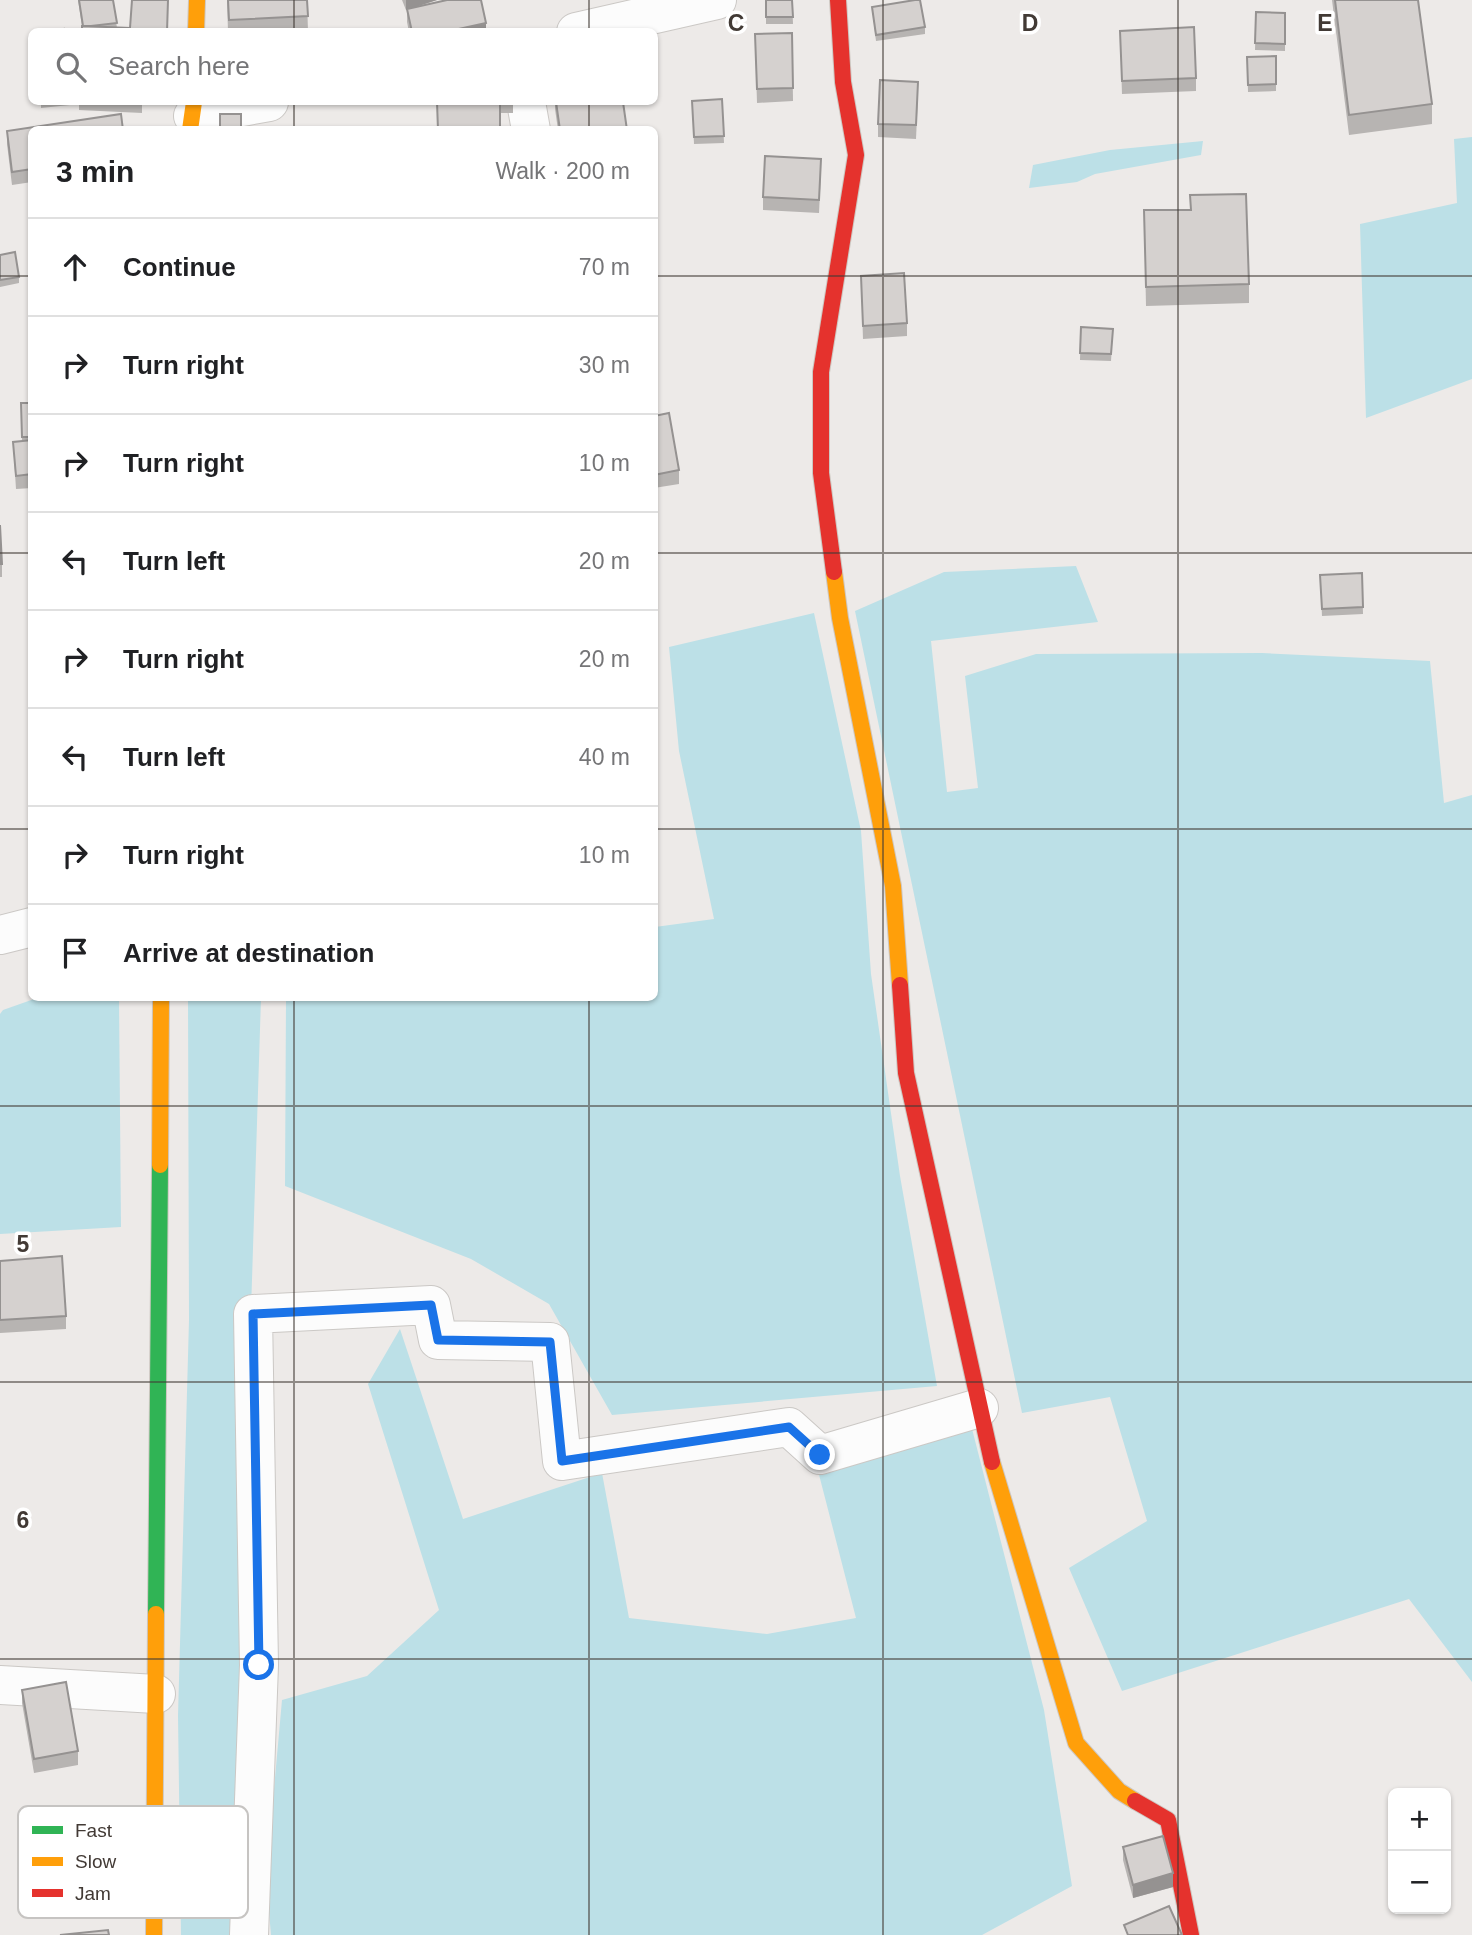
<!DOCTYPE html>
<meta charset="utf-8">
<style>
:root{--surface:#fff;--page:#f6f6f6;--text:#202124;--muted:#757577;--line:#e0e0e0}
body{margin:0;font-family:Helvetica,sans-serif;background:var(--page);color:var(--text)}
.controls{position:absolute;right:21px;bottom:21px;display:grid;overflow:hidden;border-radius:10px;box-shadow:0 2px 5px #0004}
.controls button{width:63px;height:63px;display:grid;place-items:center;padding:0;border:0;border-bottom:2px solid var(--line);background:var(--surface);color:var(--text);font:35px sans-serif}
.stop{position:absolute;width:21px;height:21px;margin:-16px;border:5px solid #1a73e8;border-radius:50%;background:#fff}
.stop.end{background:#1a73e8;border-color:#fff;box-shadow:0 2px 7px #0008}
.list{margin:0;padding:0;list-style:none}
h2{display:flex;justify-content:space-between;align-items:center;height:91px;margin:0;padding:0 28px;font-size:30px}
h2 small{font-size:23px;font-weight:400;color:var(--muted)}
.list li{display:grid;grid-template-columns:46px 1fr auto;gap:21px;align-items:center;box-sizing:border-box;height:98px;padding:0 28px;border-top:2px solid var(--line)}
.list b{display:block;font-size:26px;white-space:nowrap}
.list em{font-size:23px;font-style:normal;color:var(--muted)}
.icon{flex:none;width:38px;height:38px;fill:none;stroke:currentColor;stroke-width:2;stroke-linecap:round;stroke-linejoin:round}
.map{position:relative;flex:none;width:1472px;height:1935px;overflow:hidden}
.search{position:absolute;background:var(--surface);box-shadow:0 2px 5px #0004;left:28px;top:28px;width:630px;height:77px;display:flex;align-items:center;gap:18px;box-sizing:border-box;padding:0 24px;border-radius:10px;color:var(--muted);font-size:26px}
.panel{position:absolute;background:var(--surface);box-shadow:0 2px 5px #0004;left:28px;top:126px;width:630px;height:875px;border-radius:10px}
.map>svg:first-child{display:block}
</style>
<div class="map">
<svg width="1472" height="1935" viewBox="0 0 1472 1935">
<rect width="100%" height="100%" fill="#edeae8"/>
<!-- water -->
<g fill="#bce0e7">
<path d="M1472,137V379L1366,418L1360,224L1457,203L1454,139Z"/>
<path d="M1203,141L1201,155L1095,174L1077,182L1029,188L1033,165L1110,150Z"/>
<path d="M1076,566L1098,622L931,641L947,792L978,788L965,676L1036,654L1262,653L1430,661L1444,803L1472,795V1682L1409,1599L1122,1691L1069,1568L1147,1521L1110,1397L1022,1413L855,611L944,572Z"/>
<path d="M814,613L861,831L871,974L900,1176L937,1386L612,1415L549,1304L471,1259L285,1186L286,998H654L655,927L714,919L679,751L669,647Z"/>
<path d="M37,998H119L121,1227L0,1234V1014L3,1010Z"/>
<path d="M188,998H261L244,1530L239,1935H181L178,1716L189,1320Z"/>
<path d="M400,1329L463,1519L602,1473L629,1618L767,1634L856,1618L816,1463L970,1421L1044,1710L1072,1886L982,1935H271L266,1878L282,1700L367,1676L439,1610L368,1384Z"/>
</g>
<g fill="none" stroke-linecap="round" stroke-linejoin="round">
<defs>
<g id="street">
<path d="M576,32L717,0"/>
<path d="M526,102L531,130"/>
<path d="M193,116L269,102"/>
<path d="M0,935L32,927"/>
<path d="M0,1685L156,1694"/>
<path d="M249,1935L259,1665L253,1314L431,1305L438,1340L550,1342L562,1461L789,1427L820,1455L979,1408"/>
</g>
<path id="fast" d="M156,1614L160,1165"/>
<g id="slow">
<path d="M196,32L197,0"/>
<path d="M190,130L194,102"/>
<path d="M834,572L840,618L893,886L900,985"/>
<path d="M160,1165L161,998"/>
<path d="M992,1462L1076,1743L1119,1791L1135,1801"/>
<path d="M154,1935L156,1614"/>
</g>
<g id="jam">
<path d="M834,572L821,473V372L856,155L843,82L838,0"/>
<path d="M900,985L906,1073L992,1462"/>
<path d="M1135,1801L1168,1820L1191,1935"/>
</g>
</defs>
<!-- street casing -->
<use href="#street" stroke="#cbc8c5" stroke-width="40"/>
<!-- fast casing -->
<use href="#fast" stroke="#cdc7c1" stroke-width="18"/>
<!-- slow casing -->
<use href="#slow" stroke="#cdc7c1" stroke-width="18"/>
<!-- jam casing -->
<use href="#jam" stroke="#cdc7c1" stroke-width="18"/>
<!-- street -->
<use href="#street" stroke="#fcfcfc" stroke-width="38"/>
<!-- fast -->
<use href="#fast" stroke="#30b455" stroke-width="16"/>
<!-- slow -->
<use href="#slow" stroke="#ff9f0a" stroke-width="16"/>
<!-- jam -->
<use href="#jam" stroke="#e5322d" stroke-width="16"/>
</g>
<!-- wall -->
<g fill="#b7b4b2">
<path d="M78,0H113L117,28H130L168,16L167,32L82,26Z"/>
<path d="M227,0H307L308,32H228Z"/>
<path d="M402,0H437L416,7L486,32H409L407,22V10H406Z"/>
<path d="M766,0H792L793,24H766Z"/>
<path d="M1332,0H1418L1432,104V124L1349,135Z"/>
<path d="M872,7L925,27V34L876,41Z"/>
<path d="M1256,12L1285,13V51L1255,50Z"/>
<path d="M1120,31L1196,78V91L1122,94Z"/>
<path d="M792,33L793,101L757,103L755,34Z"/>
<path d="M1276,56V91L1248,92L1247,57Z"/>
<path d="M918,95L916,139L878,137V124Z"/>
<path d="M722,99L724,143L694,144L692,101Z"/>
<path d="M41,102H70V105L41,108Z"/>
<path d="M79,102H142V113L79,110Z"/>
<path d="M437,102H513V113H500Z"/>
<path d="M555,102H623L627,130H558L555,109Z"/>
<path d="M32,130V182L12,185L7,144V131Z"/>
<path d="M821,172L819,213L763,210V197Z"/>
<path d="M1144,210L1249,284V303L1146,306Z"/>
<path d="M0,255L19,277V283L0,287Z"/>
<path d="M861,276L907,323V336L863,339Z"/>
<path d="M1081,327L1113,329L1111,361L1080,360Z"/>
<path d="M21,403H32V488L16,489L13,442L22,441Z"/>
<path d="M654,416L679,470V484L654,488Z"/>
<path d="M0,525L2,564V577H0Z"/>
<path d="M1362,573L1363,614L1322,616L1320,575Z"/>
<path d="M0,1261L66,1316V1329L0,1333Z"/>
<path d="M22,1690L78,1751V1765L34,1773L22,1703Z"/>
<path d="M1123,1847L1173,1887L1133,1898L1123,1860Z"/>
</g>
<!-- shaded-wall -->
<g fill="#959291">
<path d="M406,0H437L406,10Z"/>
<path d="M486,23V32H445Z"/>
<path d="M1173,1873V1887L1133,1898V1885Z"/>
</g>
<!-- building -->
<g fill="#d5d1cf" stroke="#959291" stroke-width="2">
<path d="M79,0H113L117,23L91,26H83Z"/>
<path d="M132,0H168L167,32H82V26L130,28Z"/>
<path d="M228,0H307L308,16L229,20Z"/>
<path d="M447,0H481L486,23L445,32H412L407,9Z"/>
<path d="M766,0H792L793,17H766Z"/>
<path d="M915,0H920L925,27L876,35L872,7Z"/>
<path d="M1335,0H1418L1432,104L1349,115Z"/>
<path d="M1256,12L1285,13V44L1255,43Z"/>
<path d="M1194,27L1196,78L1122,81L1120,31Z"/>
<path d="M64,29V32H42Z"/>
<path d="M792,33L793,88L757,89L755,34Z"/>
<path d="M1276,56V84L1248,85L1247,57Z"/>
<path d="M880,80L918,82L916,125L878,124Z"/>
<path d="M722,99L724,136L694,137L692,101Z"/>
<path d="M437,102H500V130H438Z"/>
<path d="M556,102H623L627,130H587V128L577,130H560Z"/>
<path d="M121,114L123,130H32V169L12,172L7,131Z"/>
<rect x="220" y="114" width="21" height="16"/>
<path d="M765,156L821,159L819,200L763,197Z"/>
<path d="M1246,194L1249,284L1146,287L1144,210H1191L1190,195Z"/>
<path d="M15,252L19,277L0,280V255Z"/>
<path d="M904,273L907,323L863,326L861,276Z"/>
<path d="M1081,327L1113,329L1111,354L1080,353Z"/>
<path d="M21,403H32V437H22Z"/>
<path d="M669,413L679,470L654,475V416Z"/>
<path d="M32,440V474L16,476L13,442Z"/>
<path d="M0,525L2,564H0Z"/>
<path d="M1362,573L1363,607L1322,609L1320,575Z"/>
<path d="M62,1256L66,1316L0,1320V1261Z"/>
<path d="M66,1682L78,1751L34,1759L22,1690Z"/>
<path d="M1163,1836L1173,1873L1133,1885L1123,1847Z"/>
<path d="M1169,1906L1182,1935H1128L1124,1925Z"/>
<path d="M108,1930L109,1935H60Z"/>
</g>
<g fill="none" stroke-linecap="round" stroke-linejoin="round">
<!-- route -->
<path stroke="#1a73e8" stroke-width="9" d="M259,1665L253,1314L431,1305L438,1340L550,1342L562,1461L789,1427L820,1455"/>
</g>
<!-- grid -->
<path fill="none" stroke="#423a35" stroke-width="2" stroke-opacity="0.55" d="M294,0V32M589,0V32M883,0V1935M1178,0V1935M294,102V130M589,102V130M0,276H32M654,276H1472M0,553H32M654,553H1472M0,829H32M654,829H1472M294,998V1935M589,998V1935M0,1106H1472M0,1382H1472M0,1659H1472"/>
<!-- legend -->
<rect x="18" y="1806" width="230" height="112" rx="10" fill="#fff" stroke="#c6c4c2" stroke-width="2"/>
<rect x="32" y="1826" width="31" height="8" fill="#30b455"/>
<rect x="32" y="1857" width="31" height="9" fill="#ff9f0a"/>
<rect x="32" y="1889" width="31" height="8" fill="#e5322d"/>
<g font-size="19" fill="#423a35">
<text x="75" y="1837">Fast</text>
<text x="75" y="1868">Slow</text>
<text x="75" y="1900">Jam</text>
</g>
<g font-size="23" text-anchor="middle" font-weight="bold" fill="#423a35" stroke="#fff" stroke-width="7" stroke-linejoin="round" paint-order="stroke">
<text x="736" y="31">C</text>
<text x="1030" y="31">D</text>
<text x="1325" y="31">E</text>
<text x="23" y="1252">5</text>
<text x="23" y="1528">6</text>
</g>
</svg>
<div class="controls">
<button>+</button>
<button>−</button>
</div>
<div class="stop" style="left:259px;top:1665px"></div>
<div class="stop end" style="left:820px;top:1455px"></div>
<div class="search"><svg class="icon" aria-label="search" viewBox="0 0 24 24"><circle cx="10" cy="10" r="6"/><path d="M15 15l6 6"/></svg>Search here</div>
<section class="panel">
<h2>3 min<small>Walk · 200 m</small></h2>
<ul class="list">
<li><svg class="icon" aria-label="ahead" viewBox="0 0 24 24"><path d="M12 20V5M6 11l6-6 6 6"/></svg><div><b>Continue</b></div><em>70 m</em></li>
<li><svg class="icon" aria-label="right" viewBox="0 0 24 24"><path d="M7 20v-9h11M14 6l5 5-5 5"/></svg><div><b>Turn right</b></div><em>30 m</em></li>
<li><svg class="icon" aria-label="right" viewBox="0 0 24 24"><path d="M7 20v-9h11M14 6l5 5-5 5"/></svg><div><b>Turn right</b></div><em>10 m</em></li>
<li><svg class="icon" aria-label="left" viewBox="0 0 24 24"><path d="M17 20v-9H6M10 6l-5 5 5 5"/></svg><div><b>Turn left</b></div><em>20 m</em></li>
<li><svg class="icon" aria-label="right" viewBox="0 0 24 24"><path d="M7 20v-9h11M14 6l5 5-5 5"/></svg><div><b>Turn right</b></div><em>20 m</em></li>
<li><svg class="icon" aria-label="left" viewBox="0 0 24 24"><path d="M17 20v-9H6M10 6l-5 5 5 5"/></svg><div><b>Turn left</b></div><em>40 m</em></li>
<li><svg class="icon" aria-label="right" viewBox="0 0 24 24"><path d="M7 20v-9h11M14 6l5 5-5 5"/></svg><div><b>Turn right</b></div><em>10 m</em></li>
<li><svg class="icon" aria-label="arrive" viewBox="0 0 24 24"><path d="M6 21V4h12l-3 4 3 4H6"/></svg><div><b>Arrive at destination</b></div></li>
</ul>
</section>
</div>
